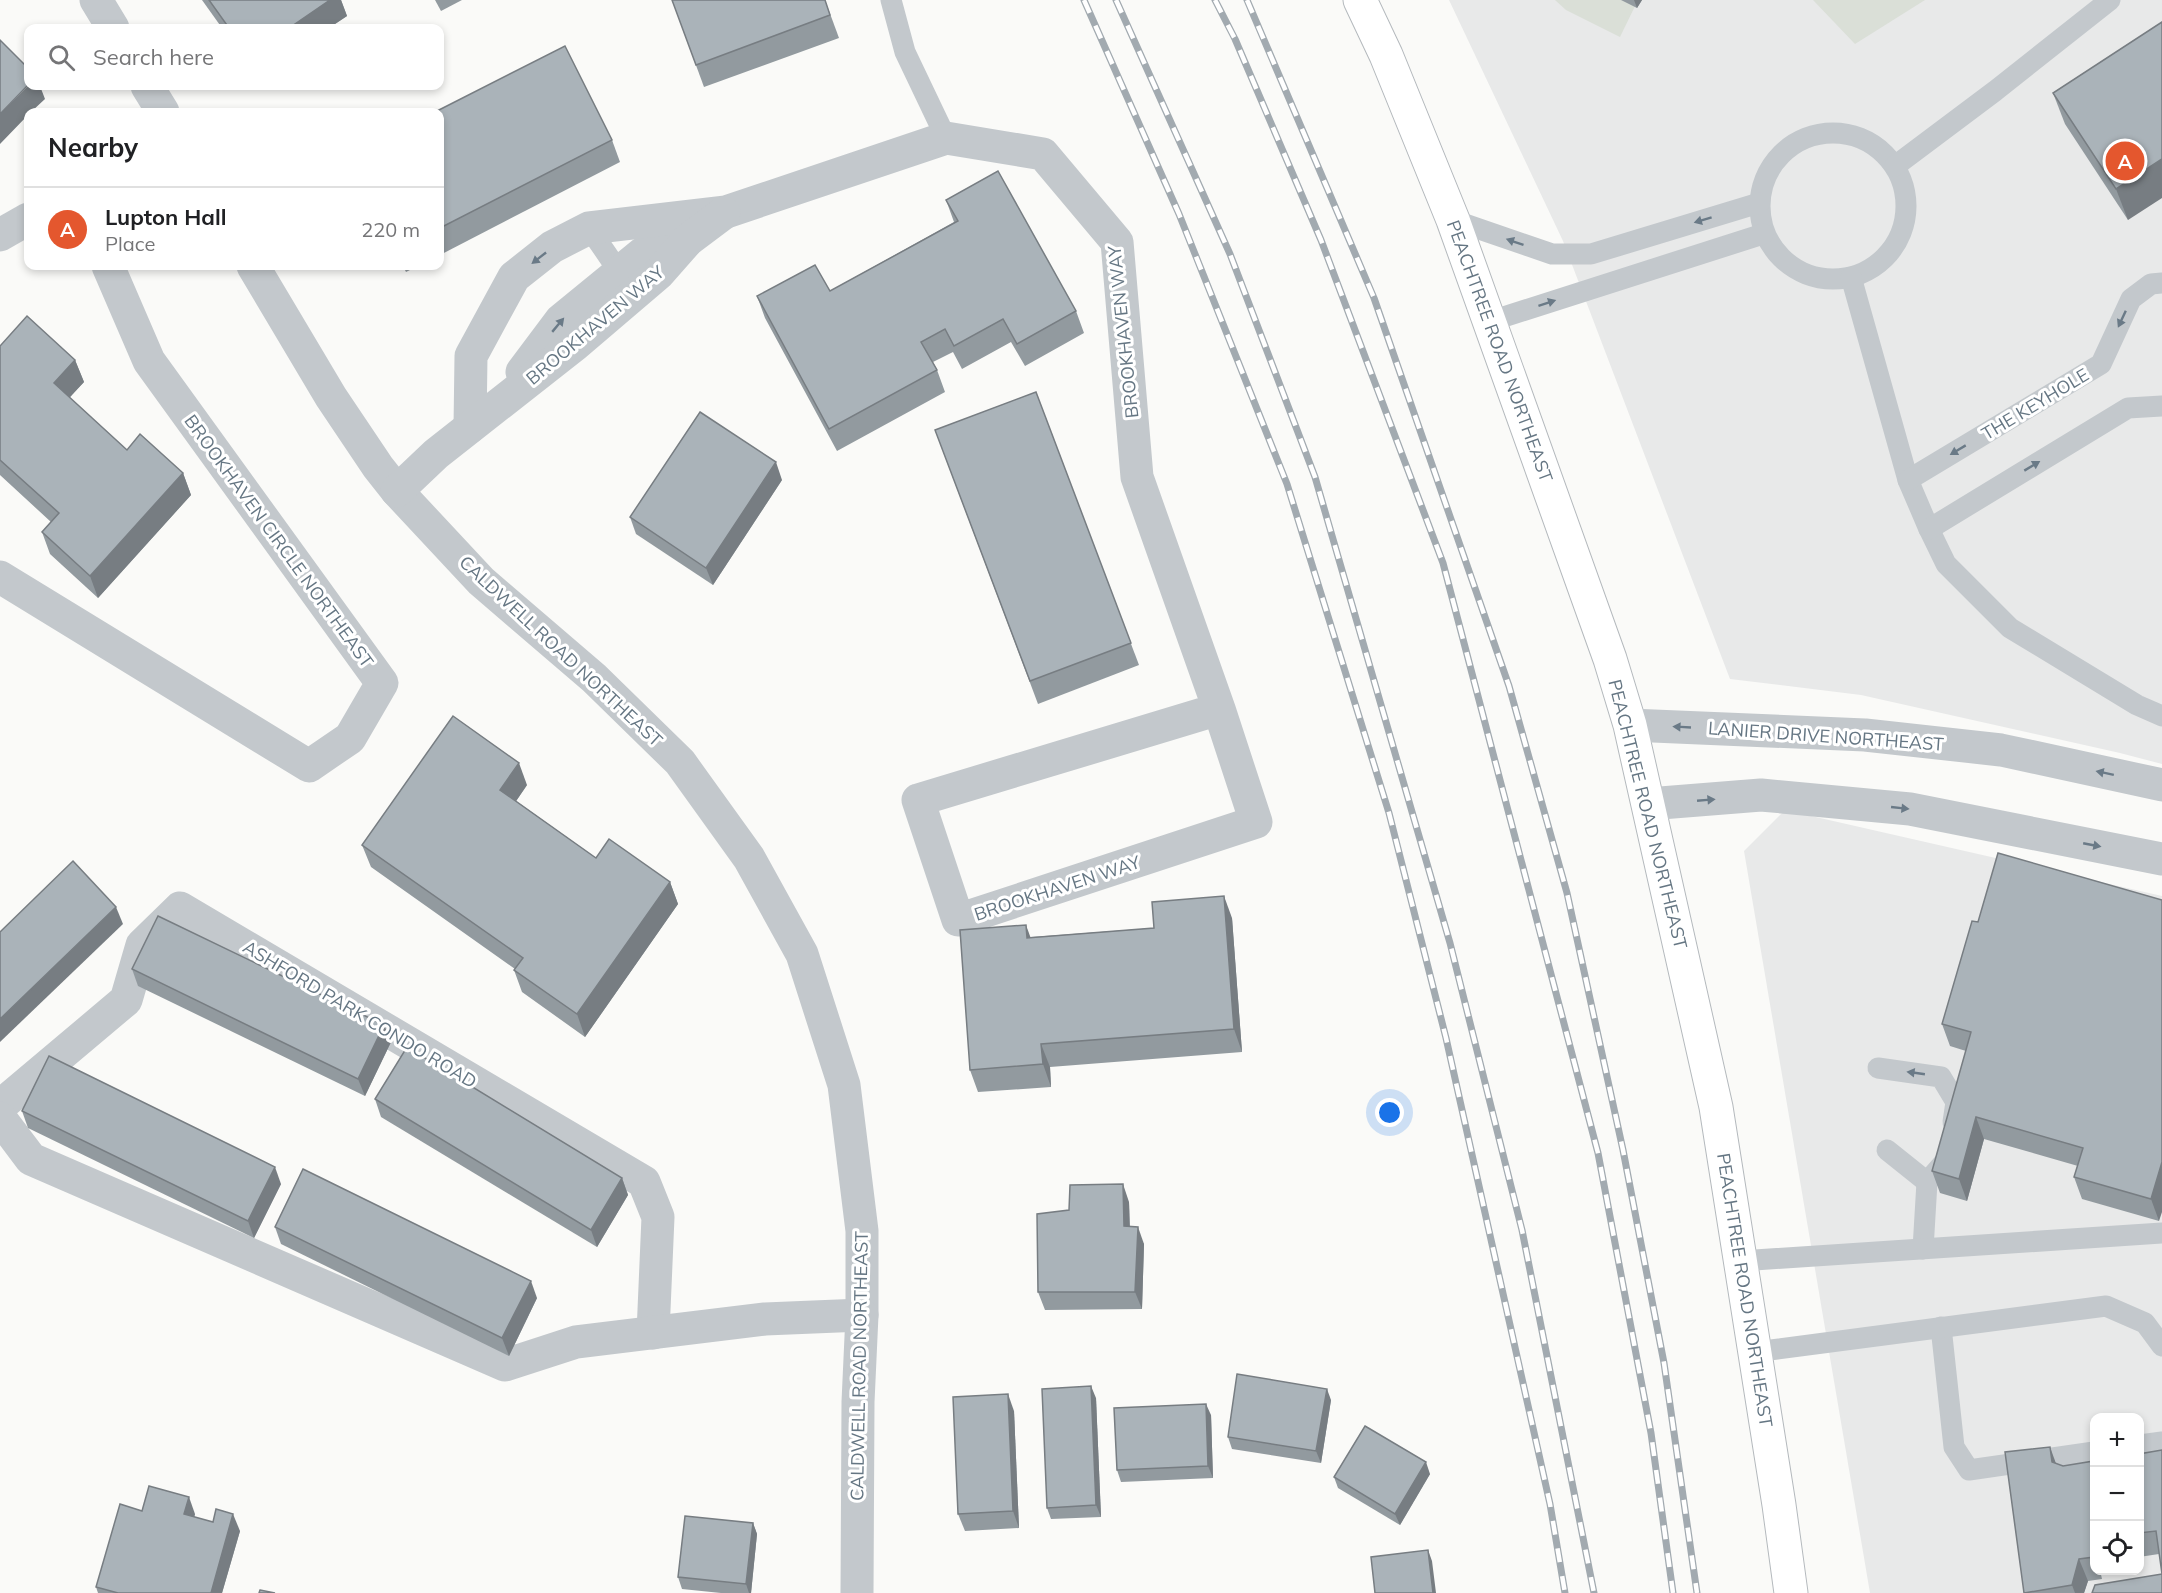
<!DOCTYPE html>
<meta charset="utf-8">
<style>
:root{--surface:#fff;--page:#f2f2f2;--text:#202124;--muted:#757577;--line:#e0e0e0;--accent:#e4572e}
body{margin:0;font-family:Mulish,sans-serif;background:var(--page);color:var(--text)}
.controls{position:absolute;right:18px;bottom:18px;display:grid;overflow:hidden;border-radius:12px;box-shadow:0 3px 9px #0003}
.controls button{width:54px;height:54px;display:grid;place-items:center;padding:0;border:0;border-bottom:2px solid var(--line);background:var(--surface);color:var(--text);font:30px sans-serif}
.you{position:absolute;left:1390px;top:1113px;width:21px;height:21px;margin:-15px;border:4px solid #fff;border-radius:50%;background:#1a73e8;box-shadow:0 0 0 9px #1a73e833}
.badge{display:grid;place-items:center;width:39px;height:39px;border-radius:50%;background:var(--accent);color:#fff;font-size:20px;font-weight:700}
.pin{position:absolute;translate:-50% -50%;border:3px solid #fff;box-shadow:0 2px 6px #0006}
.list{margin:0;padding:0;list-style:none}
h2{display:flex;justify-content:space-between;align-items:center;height:78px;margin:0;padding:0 24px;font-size:26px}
h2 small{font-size:20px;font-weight:400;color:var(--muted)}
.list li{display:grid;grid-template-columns:39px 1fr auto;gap:18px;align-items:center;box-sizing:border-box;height:84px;padding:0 24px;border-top:2px solid var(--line)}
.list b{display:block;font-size:22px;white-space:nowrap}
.list p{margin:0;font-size:20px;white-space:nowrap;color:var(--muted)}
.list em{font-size:20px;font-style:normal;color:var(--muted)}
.icon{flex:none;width:33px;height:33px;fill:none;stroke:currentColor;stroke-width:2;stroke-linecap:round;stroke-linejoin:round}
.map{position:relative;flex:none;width:2162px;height:1593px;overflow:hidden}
.search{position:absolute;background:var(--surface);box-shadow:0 3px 9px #0003;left:24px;top:24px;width:420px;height:66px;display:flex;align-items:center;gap:15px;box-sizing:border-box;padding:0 21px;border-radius:12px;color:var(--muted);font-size:22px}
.panel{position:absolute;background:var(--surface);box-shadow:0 3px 9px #0003;left:24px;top:108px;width:420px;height:162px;border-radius:12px}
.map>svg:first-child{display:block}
</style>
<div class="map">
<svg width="2162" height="1593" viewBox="0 0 2162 1593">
<rect width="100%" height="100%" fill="#fafaf8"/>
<!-- built -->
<g fill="#e8e9e9" fill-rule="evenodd">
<path d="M1449,0H2162V764L2120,753L1861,695L1730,679L1563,241Z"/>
<path d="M1785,810L2162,896V1593H1870L1744,851ZM2094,1418H2140V1570H2094Z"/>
</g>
<!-- green -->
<g fill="#dadfd7">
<path d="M1555,0H1638L1620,37L1566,10Z"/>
<path d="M1813,0H1925L1855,44Z"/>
</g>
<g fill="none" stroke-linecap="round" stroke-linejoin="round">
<defs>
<path id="highway" d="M1360,0L1386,55L1453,220L1610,659L1630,725L1716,1107L1779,1505L1791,1593"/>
</defs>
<!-- highway casing -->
<use href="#highway" stroke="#b4b9bd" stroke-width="35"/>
<!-- lane -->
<g stroke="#c3c8cc" stroke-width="21">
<path d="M891,0L905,52L946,138"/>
<circle cx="1833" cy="206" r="73"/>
<path d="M1895,166L1995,91L2110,0"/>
<path d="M1453,220L1552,254H1591L1759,203"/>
<path d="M589,228L626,282"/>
<path d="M1851,277L1908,480L1929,529L1946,564L2010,628L2137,705L2162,716"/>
<path d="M1491,321L1763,234"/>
<path d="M1908,480L2101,364L2131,299L2151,284L2162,283"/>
<path d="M1929,529L2128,408L2162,406"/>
<path d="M1878,1068L1941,1077L1956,1102L1953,1122"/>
<path d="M1887,1150L1927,1182"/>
<path d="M1923,1249L1927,1182L1948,1158V1153"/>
<path d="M1740,1261L2162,1233"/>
<path d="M1941,1327L1954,1447L1969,1470L2094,1452"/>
<path d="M1755,1352L2106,1306L2145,1323L2162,1346"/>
<path d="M2140,1445L2162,1442"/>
</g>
<!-- street -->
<g stroke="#c3c8cc" stroke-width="33">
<path d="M96,0L113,28"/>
<path d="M147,86L163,112"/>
<path d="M0,235L28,219"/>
<path d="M253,266L331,397L378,467L397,491L481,581L594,678L680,762L749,858L802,954L844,1085L862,1231V1315L858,1402L857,1593"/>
<path d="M522,372L561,320L643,253L688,240"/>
<path d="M470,427L471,356L514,277L552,247L589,228L726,212L946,138L1043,154L1117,242L1137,477L1219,709L1256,822L958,920L918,800L1219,709"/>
<path d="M397,491L436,454L576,344L658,274L688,240L724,213"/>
<path d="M0,577L309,766L350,738L382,683L149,361L108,266"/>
<path d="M1630,725L1865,735L2001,750L2162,785"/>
<path d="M1648,804L1761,795L1910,809L2162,859"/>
<path d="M0,1106L126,1000L142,945L180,908L644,1182L658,1217L653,1333"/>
<path d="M0,1118L31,1159L505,1365L576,1342L765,1319L862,1315"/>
</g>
<!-- highway -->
<use href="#highway" stroke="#fff" stroke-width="33"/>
<defs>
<g id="rail">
<path d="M1084,0L1179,214L1287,484L1389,813L1446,1038L1550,1504L1565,1593"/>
<path d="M1116,0L1230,254L1315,477L1450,943L1522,1230L1594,1593"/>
<path d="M1215,0L1235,39L1321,240L1443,563L1598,1153L1651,1433L1673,1593"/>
<path d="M1247,0L1374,298L1509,686L1567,893L1623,1150L1664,1363L1697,1593"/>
</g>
</defs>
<!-- rail casing -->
<use href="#rail" stroke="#a2aab0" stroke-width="7"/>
<!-- rail -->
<use href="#rail" stroke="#fff" stroke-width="4.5" stroke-dasharray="14" stroke-linecap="butt"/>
</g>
<!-- wall -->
<g fill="#929a9f">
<path d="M202,0H341L347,16L329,28H222Z"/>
<path d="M435,0H462L441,11Z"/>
<path d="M672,0H825L839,38L704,87Z"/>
<path d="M1621,0H1642L1637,8Z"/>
<path d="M2162,22L2128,220L2065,124L2053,93Z"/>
<path d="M440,112L612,140L620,162L440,255Z"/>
<path d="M946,200L1076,311L1084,333L1025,366L1011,342L962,369L953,352L933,362L937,370L945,392L837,451L765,318L757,296L830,291L954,222Z"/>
<path d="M403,266H418L406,272Z"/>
<path d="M0,346L75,360L84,382L69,397L127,450L183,473L191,495L98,598L50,554L42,532L51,522L0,475Z"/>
<path d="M1036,392L1139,665L1038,704L935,430Z"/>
<path d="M782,480L713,585L636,534L630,517Z"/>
<path d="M527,785L516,801L596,858L670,882L678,904L585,1037L522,992L514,970L515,969L371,867L362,845Z"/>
<path d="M2162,900L2159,1221L2082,1199L2074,1177L2078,1166L1984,1139L1967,1201L1940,1193L1932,1171L1966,1051L1950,1046L1942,1024L1978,922Z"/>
<path d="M1232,918L1242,1052L1050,1067L1051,1087L978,1092L970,1070L1031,937L1154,928Z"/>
<path d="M132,969L384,1025L391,1042L365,1096L138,986Z"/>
<path d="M375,1099L622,1178L628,1195L597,1247L381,1117Z"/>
<path d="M22,1111L281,1184L254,1238L28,1128Z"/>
<path d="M1129,1202L1130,1227L1144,1244L1142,1309L1045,1310L1038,1292Z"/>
<path d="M275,1227L537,1298L509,1356L281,1244Z"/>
<path d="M1096,1398L1101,1517L1051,1519L1047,1508Z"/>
<path d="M1331,1400L1321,1463L1232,1449L1228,1437Z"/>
<path d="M1014,1411L1019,1528L965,1531L958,1514Z"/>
<path d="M1211,1415L1213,1478L1121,1482L1117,1470Z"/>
<path d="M2162,1450L2159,1554L2139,1557V1454Z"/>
<path d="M2005,1452L2063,1466L2094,1461V1570H2100L2102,1579L2088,1581L2084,1593H2024Z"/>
<path d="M1430,1474L1400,1525L1338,1488L1334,1477Z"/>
<path d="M142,1511L195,1514L194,1517L240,1531L222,1593H98L96,1587Z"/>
<path d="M753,1523L757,1534L751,1593H721L682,1589L678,1577Z"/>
</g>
<!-- shaded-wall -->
<g fill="#777d82">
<path d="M330,0H341L347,16L329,28H289Z"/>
<path d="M1634,0H1642L1637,8Z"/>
<path d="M28,86H40L45,99L31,112H28V115L0,144V114Z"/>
<path d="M2162,159V198L2128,220L2116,189Z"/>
<path d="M75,360L84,382L62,406L54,383Z"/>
<path d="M776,462L782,480L713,585L706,568Z"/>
<path d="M183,473L191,495L98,598L90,576Z"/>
<path d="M519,763L527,785L508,813L500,790Z"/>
<path d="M670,882L678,904L585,1037L577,1014Z"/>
<path d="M1224,896L1232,918L1242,1052L1234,1029Z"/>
<path d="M116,907L123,924L0,1042V1019Z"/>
<path d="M1026,925L1034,947L1027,938Z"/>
<path d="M384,1025L391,1042L365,1096L358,1079Z"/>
<path d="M1041,1044L1050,1067L1051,1087L1043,1064Z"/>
<path d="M1976,1117L1984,1139L1967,1201L1959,1179Z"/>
<path d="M2162,1162V1212L2159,1221L2151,1199Z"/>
<path d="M275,1167L281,1184L254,1238L248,1221Z"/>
<path d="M622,1178L628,1195L597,1247L591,1230Z"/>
<path d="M1123,1184L1129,1202L1130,1243L1124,1226Z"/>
<path d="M1138,1227L1144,1244L1142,1309L1135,1292Z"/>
<path d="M531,1281L537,1298L509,1356L502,1338Z"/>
<path d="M1091,1386L1096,1398L1101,1517L1096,1505Z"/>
<path d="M1327,1389L1331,1400L1321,1463L1316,1451Z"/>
<path d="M1008,1394L1014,1411L1019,1528L1013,1511Z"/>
<path d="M1206,1404L1211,1415L1213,1478L1208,1466Z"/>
<path d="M2050,1447L2058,1469L2052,1462Z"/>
<path d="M1426,1462L1430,1474L1400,1525L1395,1514Z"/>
<path d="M189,1497L195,1514L190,1531L184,1514Z"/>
<path d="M233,1514L240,1531L222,1593H211Z"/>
<path d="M753,1523L757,1534L751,1593H749L746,1584Z"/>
<path d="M2091,1541L2094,1550V1559V1557Z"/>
<path d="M1428,1550L1432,1561L1436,1593H1433Z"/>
<path d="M2079,1559L2088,1581L2084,1593H2075L2072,1585Z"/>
</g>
<!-- building -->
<g fill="#aab3b9" stroke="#777d82" stroke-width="1.5">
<path d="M209,0H330L289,28H229Z"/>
<path d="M672,0H825L830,15L696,65Z"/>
<path d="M2162,22V159L2116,189L2053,93Z"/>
<path d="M0,40L28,68V85L0,114Z"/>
<path d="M565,46L612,140L440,228V112H435Z"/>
<path d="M998,171L1076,311L1017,344L1003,319L954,346L945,329L921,342L937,370L829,429L757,296L815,265L830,291L958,221L946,200Z"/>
<path d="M27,316L75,360L54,383L127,450L140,434L183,473L90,576L42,532L59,513L0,460V346Z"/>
<path d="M1036,392L1131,643L1030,681L935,430Z"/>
<path d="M700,412L776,462L706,568L630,517Z"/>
<path d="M453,716L519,763L500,790L596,858L609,839L670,882L577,1014L514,970L523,958L362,845Z"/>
<path d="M1998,853L2162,900V1162L2151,1199L2074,1177L2083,1148L1976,1117L1959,1179L1932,1171L1971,1032L1942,1024L1972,921L1978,922Z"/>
<path d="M73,861L116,907L0,1019V932Z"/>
<path d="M1224,896L1234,1029L1041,1044L1043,1064L970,1070L960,930L1026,925L1027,938L1154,928L1152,902Z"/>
<path d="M158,916L384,1025L358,1079L132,969Z"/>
<path d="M407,1047L622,1178L591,1230L375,1099Z"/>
<path d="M49,1056L275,1167L248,1221L22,1111Z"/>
<path d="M303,1169L531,1281L502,1338L275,1227Z"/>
<path d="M1123,1184L1124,1226L1138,1227L1135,1292H1038L1037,1214L1069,1210L1070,1185Z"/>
<path d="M1237,1374L1327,1389L1316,1451L1228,1437Z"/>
<path d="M1091,1386L1096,1505L1047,1508L1042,1389Z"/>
<path d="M1008,1394L1013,1511L958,1514L953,1397Z"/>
<path d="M1206,1404L1208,1466L1117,1470L1114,1408Z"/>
<path d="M1365,1426L1426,1462L1395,1514L1334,1477Z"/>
<path d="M2050,1447L2052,1462L2063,1466L2094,1461V1540L2091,1541L2094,1557L2079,1559L2072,1585L2024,1593L2005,1452Z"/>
<path d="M2162,1450V1574L2156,1531L2139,1533V1454Z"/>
<path d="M149,1486L189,1497L184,1514L213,1522L216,1509L233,1514L211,1593H118L96,1587L120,1504L142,1511Z"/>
<path d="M685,1516L753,1523L746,1584L678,1577Z"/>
<path d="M1428,1550L1433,1593H1375L1371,1557Z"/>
<path d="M2162,1574V1593H2092L2095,1585Z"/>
<path d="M260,1590L275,1593H259Z"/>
</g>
<!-- one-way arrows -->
<defs><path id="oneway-solid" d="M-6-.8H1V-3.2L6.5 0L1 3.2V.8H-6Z" transform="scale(1.5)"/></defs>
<g fill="#6a7a87">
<use href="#oneway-solid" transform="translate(1703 220) rotate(163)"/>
<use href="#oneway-solid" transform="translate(1515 242) rotate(-161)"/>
<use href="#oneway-solid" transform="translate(539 258) rotate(142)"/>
<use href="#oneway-solid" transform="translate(1547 303) rotate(-18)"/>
<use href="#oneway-solid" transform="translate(2122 319) rotate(115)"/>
<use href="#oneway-solid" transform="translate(558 325) rotate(-50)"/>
<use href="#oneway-solid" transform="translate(1958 450) rotate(149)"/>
<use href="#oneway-solid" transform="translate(2032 466) rotate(-31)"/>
<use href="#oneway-solid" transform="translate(1682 727) rotate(-177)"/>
<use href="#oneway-solid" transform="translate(2105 773) rotate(-168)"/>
<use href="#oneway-solid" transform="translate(1706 800) rotate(-5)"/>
<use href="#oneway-solid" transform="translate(1900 808) rotate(6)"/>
<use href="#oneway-solid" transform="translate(2092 845) rotate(11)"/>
<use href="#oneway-solid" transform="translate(1916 1073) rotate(-172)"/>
</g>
<g text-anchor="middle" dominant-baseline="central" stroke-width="6" stroke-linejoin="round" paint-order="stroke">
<!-- street labels -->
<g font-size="18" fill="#657683" stroke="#fff">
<text transform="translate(595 325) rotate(-40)">BROOKHAVEN WAY</text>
<text transform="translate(1123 332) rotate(-96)">BROOKHAVEN WAY</text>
<text transform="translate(1500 351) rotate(70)">PEACHTREE ROAD NORTHEAST</text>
<text transform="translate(2035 404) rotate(-31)">THE KEYHOLE</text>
<text transform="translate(279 541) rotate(54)">BROOKHAVEN CIRCLE NORTHEAST</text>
<text transform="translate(561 651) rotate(43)">CALDWELL ROAD NORTHEAST</text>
<text transform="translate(1826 736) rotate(4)">LANIER DRIVE NORTHEAST</text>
<text transform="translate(1648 814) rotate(76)">PEACHTREE ROAD NORTHEAST</text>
<text transform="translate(1057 888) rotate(-18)">BROOKHAVEN WAY</text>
<text transform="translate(360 1014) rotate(31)">ASHFORD PARK CONDO ROAD</text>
<text transform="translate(1745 1290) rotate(81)">PEACHTREE ROAD NORTHEAST</text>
<text transform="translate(859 1366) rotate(-89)">CALDWELL ROAD NORTHEAST</text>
</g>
</g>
</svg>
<div class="controls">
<button>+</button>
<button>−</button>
<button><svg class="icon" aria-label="locate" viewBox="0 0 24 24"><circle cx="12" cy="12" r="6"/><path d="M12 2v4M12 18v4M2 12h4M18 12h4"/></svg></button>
</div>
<div class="you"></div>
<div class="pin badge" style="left:2125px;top:161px">A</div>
<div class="search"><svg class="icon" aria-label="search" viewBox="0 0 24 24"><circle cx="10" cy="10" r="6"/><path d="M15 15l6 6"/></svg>Search here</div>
<section class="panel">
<h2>Nearby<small></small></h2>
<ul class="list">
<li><span class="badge">A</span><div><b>Lupton Hall</b><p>Place</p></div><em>220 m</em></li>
</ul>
</section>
</div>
